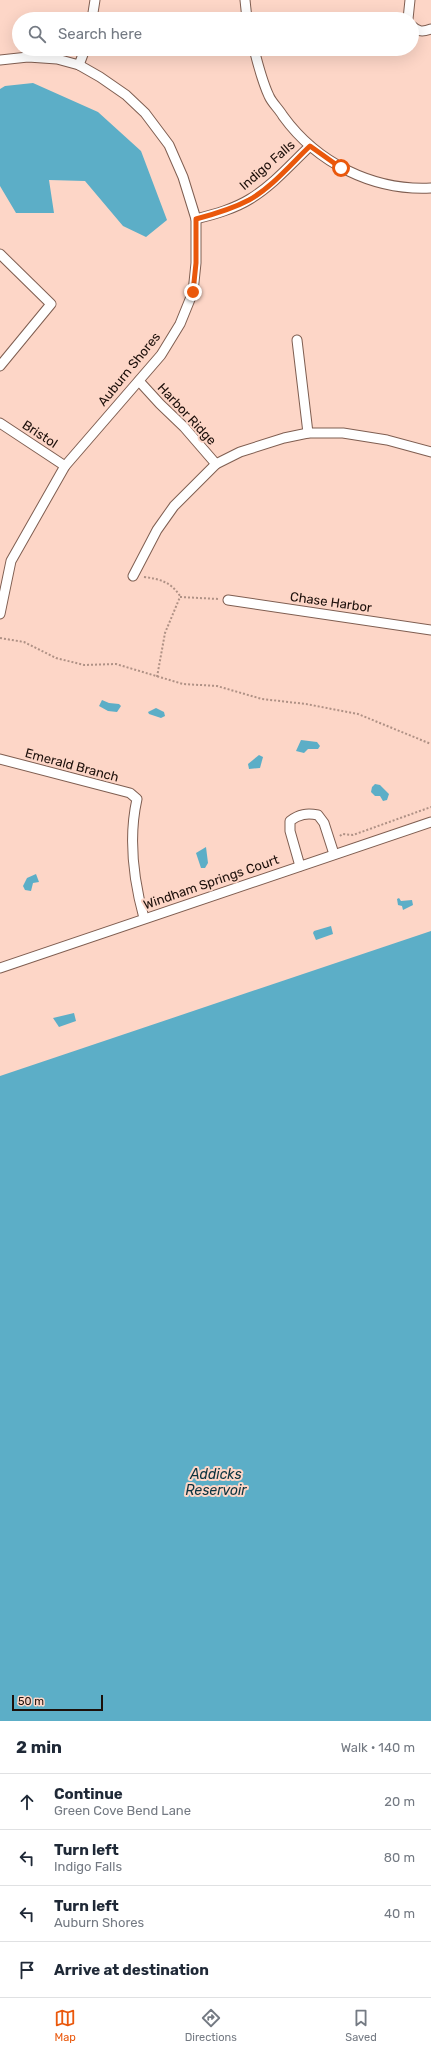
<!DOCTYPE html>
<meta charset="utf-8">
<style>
:root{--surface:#fff;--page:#f2f2f3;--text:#1f2937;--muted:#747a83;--line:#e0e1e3;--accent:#ea580c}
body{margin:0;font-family:Rubik,sans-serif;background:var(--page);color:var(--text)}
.scale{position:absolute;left:12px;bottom:10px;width:91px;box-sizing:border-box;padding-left:4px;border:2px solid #1c0f0a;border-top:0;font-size:11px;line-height:14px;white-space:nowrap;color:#1c0f0a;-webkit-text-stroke:3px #fdd6c7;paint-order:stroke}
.stop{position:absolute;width:12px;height:12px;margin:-9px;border:3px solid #ea580c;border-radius:50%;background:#fff}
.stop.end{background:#ea580c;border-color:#fff;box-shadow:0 1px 4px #0008}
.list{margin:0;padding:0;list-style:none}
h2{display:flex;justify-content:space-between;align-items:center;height:52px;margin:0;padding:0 16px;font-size:17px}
h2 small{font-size:13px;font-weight:400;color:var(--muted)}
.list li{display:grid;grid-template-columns:26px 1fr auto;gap:12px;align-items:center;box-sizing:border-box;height:56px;padding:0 16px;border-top:1px solid var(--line)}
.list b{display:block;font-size:15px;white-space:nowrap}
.list p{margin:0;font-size:13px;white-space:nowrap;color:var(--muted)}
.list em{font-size:13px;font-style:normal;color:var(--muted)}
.icon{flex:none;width:22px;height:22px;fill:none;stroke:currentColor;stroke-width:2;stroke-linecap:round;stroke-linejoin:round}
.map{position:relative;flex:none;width:431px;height:1721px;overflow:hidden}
.search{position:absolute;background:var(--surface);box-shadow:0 4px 16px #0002;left:12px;right:12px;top:12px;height:44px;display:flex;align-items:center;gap:10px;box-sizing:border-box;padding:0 14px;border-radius:22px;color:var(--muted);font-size:15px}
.sheet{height:276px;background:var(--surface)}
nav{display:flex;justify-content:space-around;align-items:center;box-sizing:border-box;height:56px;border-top:1px solid var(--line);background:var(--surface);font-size:11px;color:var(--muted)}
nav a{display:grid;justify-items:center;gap:2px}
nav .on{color:var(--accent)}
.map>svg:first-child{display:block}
</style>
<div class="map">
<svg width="431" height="1721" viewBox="0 0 431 1721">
<rect width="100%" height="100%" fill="#fdd6c7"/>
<!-- water -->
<g fill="#5caec7">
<path d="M33,83L98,112L141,151L167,220L146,237L123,226L85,181L49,180L54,213H16L0,186V89L5,86Z"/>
<path d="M102,700L109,703L119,704L121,706L117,712L108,711L99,706Z"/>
<path d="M156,708L164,712L165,716L161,718L149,714L148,712Z"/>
<path d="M301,740L317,742L320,746L318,749H308L304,753L296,751Z"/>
<path d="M259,755L263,757L260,768L249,769L248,764Z"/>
<path d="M375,784L380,785L389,794L387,800L383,801L380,796H375L371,792L372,787Z"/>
<path d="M206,847L208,863L205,868H201L196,853Z"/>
<path d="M36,874L39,882L33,883L31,891L25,890L23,886L27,878Z"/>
<path d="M399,898L401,901L412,900L413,905L403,910L402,906L398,905L397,899Z"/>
<path d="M331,926L333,934L316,940L313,933L314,931Z"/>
<path d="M431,931V1721H0V1076Z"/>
<path d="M74,1013L76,1021L59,1027L53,1018Z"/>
</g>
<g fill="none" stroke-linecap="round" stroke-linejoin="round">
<defs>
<g id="minor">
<path d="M245,0L247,19"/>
<path d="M92,19L95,0"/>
<path d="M408,19L410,0"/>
<path d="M412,26C418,32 423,32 431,29"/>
<path d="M254,49C258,65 262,81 269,96C272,103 279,109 283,116C317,163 373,191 431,188"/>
<path d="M0,60L28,57L57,59L79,65L100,77L126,95L145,113L169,145L183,177L196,219V263L193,292L180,324L161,355L65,466L11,561L0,614"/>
<path d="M79,65L85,49"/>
<path d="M196,219C215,214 234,209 250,199C273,185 291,164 310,146"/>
<path d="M0,254L51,304L0,366"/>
<path d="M297,340L308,433"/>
<path d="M139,381L160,404L184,427L216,464"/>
<path d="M0,423L65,466"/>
<path d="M133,576L157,530L174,506L216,464L240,452L284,438L308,433H343L387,440L431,452"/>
<path d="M228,600L431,630"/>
<path d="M0,759L130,793L137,799C128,839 133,878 144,918"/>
<path d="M300,866L290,831V821C299,814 307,813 318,815L324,823L334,854"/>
<path d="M0,968L431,822"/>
</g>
</defs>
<!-- minor casing -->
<use href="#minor" stroke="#7f5e51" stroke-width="11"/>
<!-- path -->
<g stroke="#af9185" stroke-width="2" stroke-dasharray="2 2" stroke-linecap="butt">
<path d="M144,577C160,579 171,582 180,596"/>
<path d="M180,597L219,599"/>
<path d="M0,638L24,642L56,658L84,665L116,664L183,684L217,686L262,699L306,704L358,714L431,744"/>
<path d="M157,677L165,633L180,597"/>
<path d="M340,836L342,834L353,835L431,807"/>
</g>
<!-- minor -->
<use href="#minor" stroke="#fff" stroke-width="9"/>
</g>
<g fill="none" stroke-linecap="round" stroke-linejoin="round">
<!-- route -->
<path stroke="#ea580c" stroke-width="5" d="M193,292L196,263V219C215,214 232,209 249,200C272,187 291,164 310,146L341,168"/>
</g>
<g text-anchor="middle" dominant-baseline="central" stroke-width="4" stroke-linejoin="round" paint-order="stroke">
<!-- street labels -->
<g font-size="13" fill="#1c0f0a" stroke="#fdd6c7">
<text transform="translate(267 165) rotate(-41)">Indigo Falls</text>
<text transform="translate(129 369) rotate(-51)">Auburn Shores</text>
<text transform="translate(187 414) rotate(47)">Harbor Ridge</text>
<text transform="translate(40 434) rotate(33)">Bristol</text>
<text transform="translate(331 602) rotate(8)">Chase Harbor</text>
<text transform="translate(72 765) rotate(15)">Emerald Branch</text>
<text transform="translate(211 882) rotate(-19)">Windham Springs Court</text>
</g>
<!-- water labels -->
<g font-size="14" font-style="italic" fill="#0c333f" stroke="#fdd6c7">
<text x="216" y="1474">Addicks<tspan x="216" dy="16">Reservoir</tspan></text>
</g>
</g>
</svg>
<div class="scale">50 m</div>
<div class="stop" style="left:341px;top:168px"></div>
<div class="stop end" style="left:193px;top:292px"></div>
<div class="search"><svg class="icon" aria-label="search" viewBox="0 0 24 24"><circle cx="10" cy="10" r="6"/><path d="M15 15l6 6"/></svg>Search here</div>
</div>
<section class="sheet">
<h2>2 min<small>Walk · 140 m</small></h2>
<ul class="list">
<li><svg class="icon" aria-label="ahead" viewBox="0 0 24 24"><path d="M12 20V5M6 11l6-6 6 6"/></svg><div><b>Continue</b><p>Green Cove Bend Lane</p></div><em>20 m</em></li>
<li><svg class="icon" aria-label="left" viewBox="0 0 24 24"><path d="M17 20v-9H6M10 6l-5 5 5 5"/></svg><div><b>Turn left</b><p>Indigo Falls</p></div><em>80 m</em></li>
<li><svg class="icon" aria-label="left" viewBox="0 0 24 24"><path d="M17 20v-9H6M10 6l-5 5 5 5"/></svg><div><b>Turn left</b><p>Auburn Shores</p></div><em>40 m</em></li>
<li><svg class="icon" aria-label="arrive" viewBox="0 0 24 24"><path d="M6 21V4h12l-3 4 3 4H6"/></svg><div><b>Arrive at destination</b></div></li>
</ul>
</section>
<nav>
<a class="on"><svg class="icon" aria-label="map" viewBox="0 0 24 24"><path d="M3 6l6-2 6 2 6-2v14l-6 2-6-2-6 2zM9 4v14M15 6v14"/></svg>Map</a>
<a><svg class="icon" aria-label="directions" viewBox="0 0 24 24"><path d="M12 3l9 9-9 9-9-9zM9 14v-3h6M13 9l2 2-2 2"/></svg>Directions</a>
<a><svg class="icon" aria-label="saved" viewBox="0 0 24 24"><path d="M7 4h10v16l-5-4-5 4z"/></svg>Saved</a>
</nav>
